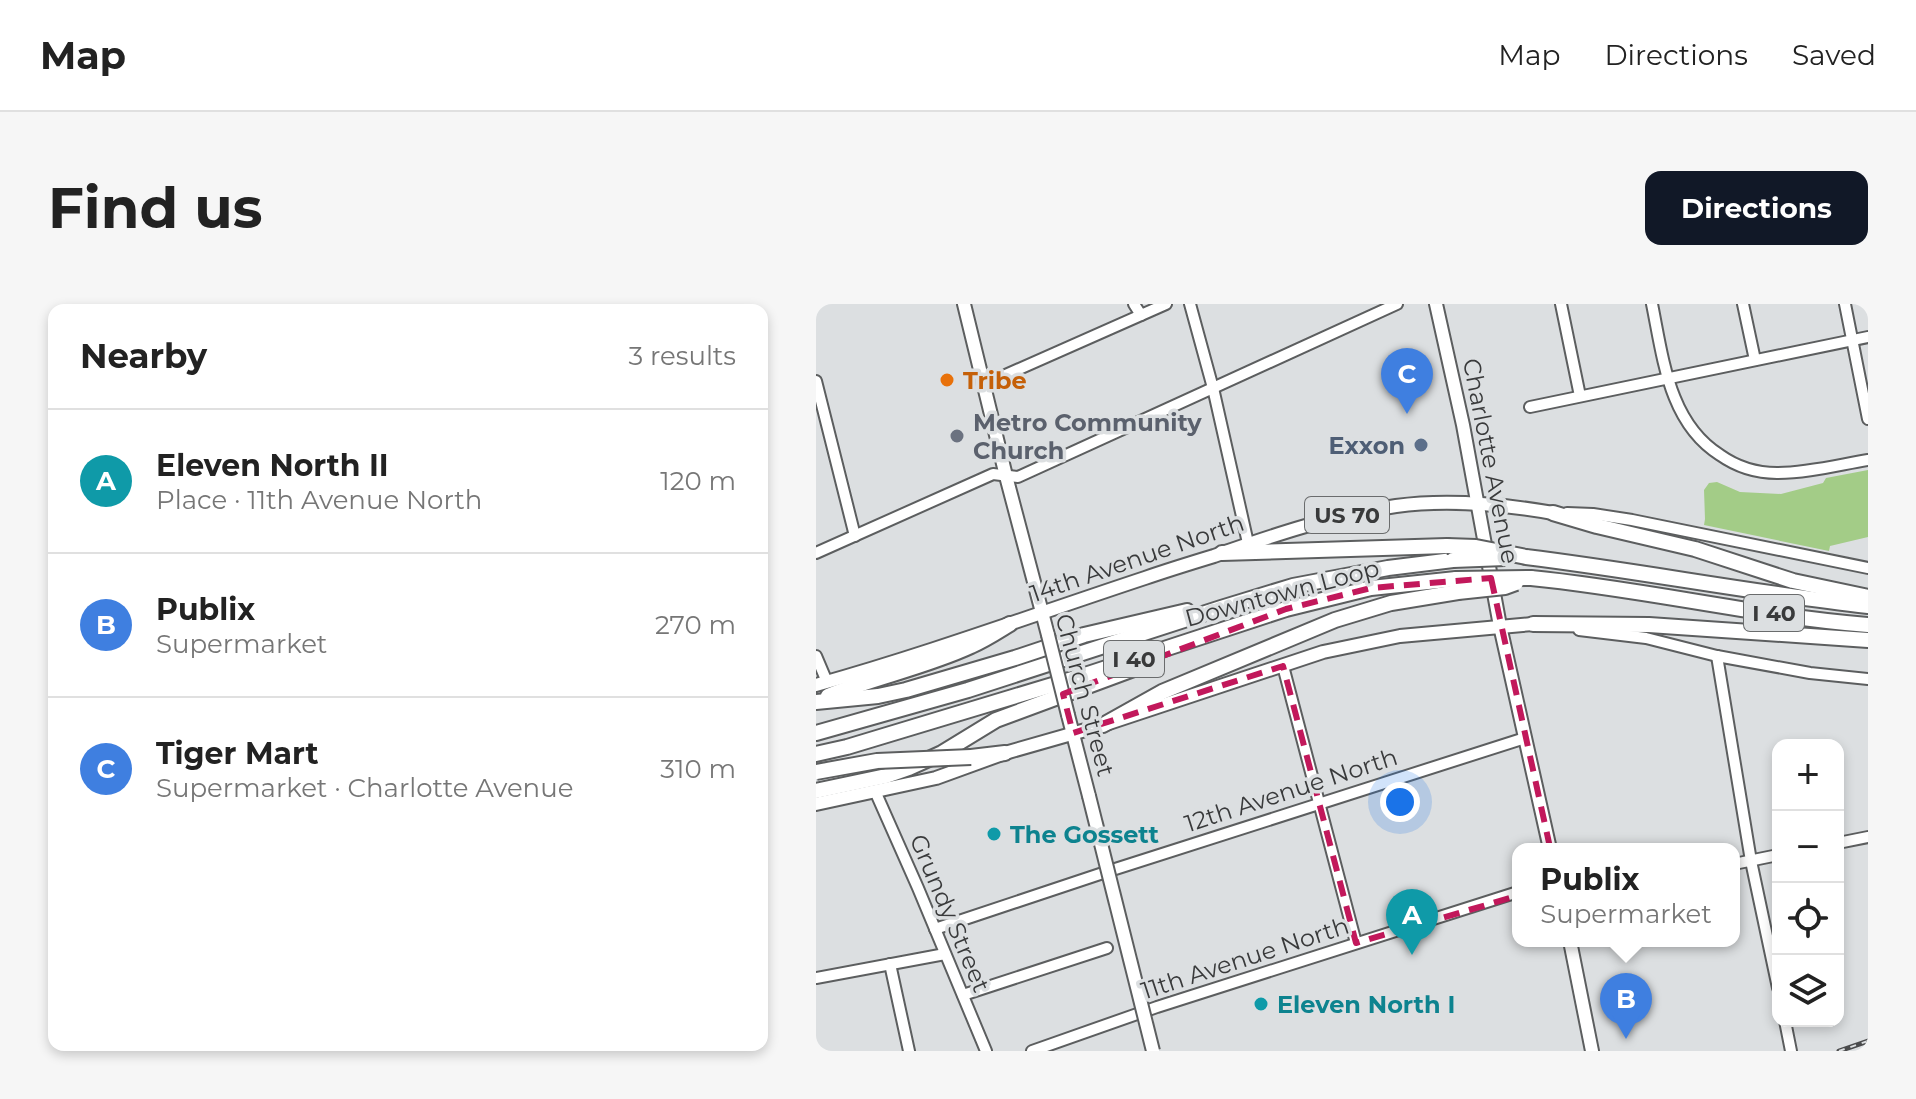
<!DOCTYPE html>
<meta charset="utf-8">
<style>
:root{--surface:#fff;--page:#f6f6f6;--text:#222;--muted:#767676;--line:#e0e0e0;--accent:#111827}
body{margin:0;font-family:Montserrat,sans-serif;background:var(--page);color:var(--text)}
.controls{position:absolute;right:24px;bottom:24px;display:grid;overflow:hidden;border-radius:16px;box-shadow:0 4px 12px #0003}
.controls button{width:72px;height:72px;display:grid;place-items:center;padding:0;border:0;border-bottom:2px solid var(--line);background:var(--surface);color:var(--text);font:40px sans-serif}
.you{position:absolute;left:584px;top:498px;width:28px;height:28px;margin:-20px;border:6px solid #fff;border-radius:50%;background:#1a73e8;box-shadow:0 0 0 12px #1a73e833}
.badge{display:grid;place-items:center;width:52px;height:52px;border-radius:50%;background:var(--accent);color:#fff;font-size:26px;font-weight:700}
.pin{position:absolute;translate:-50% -66px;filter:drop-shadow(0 2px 4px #0008)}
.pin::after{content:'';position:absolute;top:42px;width:28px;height:24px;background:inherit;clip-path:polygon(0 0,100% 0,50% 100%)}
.popup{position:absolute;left:696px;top:539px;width:228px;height:104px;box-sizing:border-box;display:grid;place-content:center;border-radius:16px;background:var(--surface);filter:drop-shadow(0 2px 6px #0005);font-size:26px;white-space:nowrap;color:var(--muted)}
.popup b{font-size:30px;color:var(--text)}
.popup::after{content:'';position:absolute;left:50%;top:100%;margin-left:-16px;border:16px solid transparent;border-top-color:var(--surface)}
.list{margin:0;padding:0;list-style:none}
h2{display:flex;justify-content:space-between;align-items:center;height:104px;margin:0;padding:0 32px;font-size:34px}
h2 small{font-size:26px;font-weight:400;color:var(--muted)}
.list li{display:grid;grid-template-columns:52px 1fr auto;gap:24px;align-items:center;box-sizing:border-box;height:144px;padding:0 32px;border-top:2px solid var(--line)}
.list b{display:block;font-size:30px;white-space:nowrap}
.list p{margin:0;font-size:26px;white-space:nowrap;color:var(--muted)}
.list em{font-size:26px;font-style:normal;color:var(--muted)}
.icon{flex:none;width:44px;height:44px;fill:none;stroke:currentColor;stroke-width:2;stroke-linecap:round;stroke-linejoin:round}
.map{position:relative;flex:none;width:1052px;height:747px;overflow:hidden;border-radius:16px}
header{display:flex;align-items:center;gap:48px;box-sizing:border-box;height:112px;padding:0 40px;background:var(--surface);border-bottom:2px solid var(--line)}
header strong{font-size:38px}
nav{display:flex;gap:44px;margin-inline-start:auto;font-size:28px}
.intro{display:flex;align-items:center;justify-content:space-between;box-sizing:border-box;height:192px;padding:0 48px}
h1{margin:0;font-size:56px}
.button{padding:20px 36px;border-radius:16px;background:var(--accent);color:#fff;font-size:28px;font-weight:700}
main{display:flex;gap:48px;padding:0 48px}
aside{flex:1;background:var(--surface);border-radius:16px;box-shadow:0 4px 12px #0003}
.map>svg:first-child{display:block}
</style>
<header>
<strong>Map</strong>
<nav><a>Map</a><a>Directions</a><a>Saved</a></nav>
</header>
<div class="intro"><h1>Find us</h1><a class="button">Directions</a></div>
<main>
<aside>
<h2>Nearby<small>3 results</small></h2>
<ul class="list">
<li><span class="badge" style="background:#0f9aa8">A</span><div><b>Eleven North II</b><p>Place · 11th Avenue North</p></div><em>120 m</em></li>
<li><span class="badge" style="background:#3f7fe0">B</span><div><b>Publix</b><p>Supermarket</p></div><em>270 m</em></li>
<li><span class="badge" style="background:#3f7fe0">C</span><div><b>Tiger Mart</b><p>Supermarket · Charlotte Avenue</p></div><em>310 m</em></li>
</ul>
</aside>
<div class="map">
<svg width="1052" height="747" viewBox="0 0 1052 747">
<rect width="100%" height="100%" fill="#dcdfe1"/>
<!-- green -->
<path fill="#a3cc87" d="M1052,166V233L1014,242L1013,247L888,221L889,215L888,186L893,179L901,178L924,188L965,190L1007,179L1010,174Z"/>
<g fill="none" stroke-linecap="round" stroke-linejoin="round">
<defs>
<g id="minor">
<path d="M318,0L325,11"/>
<path d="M374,0L397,84L432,239"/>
<path d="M745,0L764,92"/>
<path d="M836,0C847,54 853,119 904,151C921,163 940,169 961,169C991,169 1022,161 1052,156"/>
<path d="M927,0L939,56"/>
<path d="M1029,0L1052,115"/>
<path d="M0,77L39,232"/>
<path d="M167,81L350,0"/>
<path d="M714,103L1052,33"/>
<path d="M751,209L777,210L816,216L1052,264"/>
<path d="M0,249L177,170L202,173L581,0"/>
<path d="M763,326L830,334L901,352L994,369L1052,375"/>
<path d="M0,352L11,378"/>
<path d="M901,352L935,557L962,684"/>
<path d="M467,362L540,639"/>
<path d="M59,487L102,584L170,747"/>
<path d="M1022,539L1052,533"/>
<path d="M918,560L962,551"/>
<path d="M119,625L293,567L709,434"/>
<path d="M74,660L93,747"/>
<path d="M0,674L129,650"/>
<path d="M147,691L291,644"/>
<path d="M969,717L975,747"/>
<path d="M216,747L341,703L702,588"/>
</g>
<g id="major">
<path d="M148,0L190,172L232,331"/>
<path d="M620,0L647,121L684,322L734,545"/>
<path d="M0,381C111,350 220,310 329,274C352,266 375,259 398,252C458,231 517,211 580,202C631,195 686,200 737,209"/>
<path d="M252,411L273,492"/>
<path d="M0,500L120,474L189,449L287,421L507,348L584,332L717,320"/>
<path d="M754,637L776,747"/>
</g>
<g id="highway">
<path d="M737,209L781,222L879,245L977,277L1052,293"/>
<path d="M406,249L631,242"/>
<path d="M710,253C824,267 937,289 1052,302"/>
<path d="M715,274C828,285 939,312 1052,321"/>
<path d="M717,320L833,321L1052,336"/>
<path d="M12,392C59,373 110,363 155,342C169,336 181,328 194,320"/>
<path d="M0,398L62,392L90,386L199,354L268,331L371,307"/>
<path d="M287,421L346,388L519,316L575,299L642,288"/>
<path d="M0,429L152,386L405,304L477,282L572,264L637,256"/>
<path d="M0,450L31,443L263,373L470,305L555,284L640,275"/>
<path d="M155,453L189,449"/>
<path d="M0,487L70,472L93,464L126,449L180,416L323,363"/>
</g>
</defs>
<!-- minor casing -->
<use href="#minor" stroke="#5c5e5f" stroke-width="14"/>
<!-- major casing -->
<use href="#major" stroke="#5c5e5f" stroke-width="16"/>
<!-- highway casing -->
<use href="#highway" stroke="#5c5e5f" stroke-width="18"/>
<!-- minor -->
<use href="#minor" stroke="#fff" stroke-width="10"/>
<!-- major -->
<use href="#major" stroke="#fff" stroke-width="12"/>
<!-- highway -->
<use href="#highway" stroke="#fff" stroke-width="14"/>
<defs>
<path id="rail" d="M1023,747L1052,737"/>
</defs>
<!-- rail casing -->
<use href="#rail" stroke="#4b4c4d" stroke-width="5"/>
<!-- rail -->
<use href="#rail" stroke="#dcdfe1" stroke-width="2" stroke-dasharray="6" stroke-linecap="butt"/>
<defs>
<g id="major-bridge">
<path d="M232,331L252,411"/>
<path d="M273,492L337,747"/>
</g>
<g id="highway-bridge">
<path d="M631,242L660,243L710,253"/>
<path d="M637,256L689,254"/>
<path d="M640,275L715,274"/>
<path d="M642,288L689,283L700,279"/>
<path d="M0,468L61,457L155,453"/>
</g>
</defs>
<!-- major-bridge casing -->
<use href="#major-bridge" stroke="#5c5e5f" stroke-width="16" stroke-linecap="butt"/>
<!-- highway-bridge casing -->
<use href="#highway-bridge" stroke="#5c5e5f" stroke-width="18" stroke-linecap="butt"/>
<!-- major-bridge -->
<use href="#major-bridge" stroke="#fff" stroke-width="12"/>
<!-- highway-bridge -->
<use href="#highway-bridge" stroke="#fff" stroke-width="14"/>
</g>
<!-- marked area -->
<path fill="none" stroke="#c2185b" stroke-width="6" stroke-dasharray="16 10" stroke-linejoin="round" d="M675,274L742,580L540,639L467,362L257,429L247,390L470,305L555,284Z"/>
<!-- markers -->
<circle fill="#e8710a" stroke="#dcdfe1" stroke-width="3" cx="131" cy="76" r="8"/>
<circle fill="#6b7280" stroke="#dcdfe1" stroke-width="3" cx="141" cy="132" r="8"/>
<circle fill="#5c6f8a" stroke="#dcdfe1" stroke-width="3" cx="605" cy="141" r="8"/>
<g fill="#0f9aa8" stroke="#dcdfe1" stroke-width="3">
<circle cx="178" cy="530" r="8"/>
<circle cx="445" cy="700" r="8"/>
</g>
<g text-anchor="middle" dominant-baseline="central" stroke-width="7" stroke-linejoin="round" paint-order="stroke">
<!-- shield labels -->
<g fill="#dcdfe1" stroke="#6a6c6d" stroke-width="2">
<rect x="489" y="193" width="84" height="36" rx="6"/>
<rect x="928" y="291" width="60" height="36" rx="6"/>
<rect x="288" y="337" width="60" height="36" rx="6"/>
</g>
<g font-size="22" font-weight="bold" fill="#393a3b">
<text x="531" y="211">US 70</text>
<text x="958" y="309">I 40</text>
<text x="318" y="355">I 40</text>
</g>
<!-- food labels -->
<g font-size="24" font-weight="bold" fill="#c56008" stroke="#dcdfe1" text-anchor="start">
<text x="147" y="76">Tribe</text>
</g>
<!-- worship labels -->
<g font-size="24" font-weight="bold" fill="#5b616d" stroke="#dcdfe1" text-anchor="start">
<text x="157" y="118">Metro Community<tspan x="157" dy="28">Church</tspan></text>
</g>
<!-- service labels -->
<g font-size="24" font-weight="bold" fill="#4e5e75" stroke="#dcdfe1" text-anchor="end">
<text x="589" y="141">Exxon</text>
</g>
<!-- street labels -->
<g font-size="24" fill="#393a3b" stroke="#dcdfe1">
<text transform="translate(675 157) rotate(79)">Charlotte Avenue</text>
<text transform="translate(321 254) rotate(-19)">14th Avenue North</text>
<text transform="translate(466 289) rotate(-15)">Downtown Loop</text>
<text transform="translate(269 391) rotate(75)">Church Street</text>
<text transform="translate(475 486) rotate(-18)">12th Avenue North</text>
<text transform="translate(134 609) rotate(67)">Grundy Street</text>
<text transform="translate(429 654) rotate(-18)">11th Avenue North</text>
</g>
<!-- culture labels -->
<g font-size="24" font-weight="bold" fill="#0d838f" stroke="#dcdfe1" text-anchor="start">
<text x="194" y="530">The Gossett</text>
<text x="461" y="700">Eleven North I</text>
</g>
</g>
</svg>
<div class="controls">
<button>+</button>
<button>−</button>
<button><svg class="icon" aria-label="locate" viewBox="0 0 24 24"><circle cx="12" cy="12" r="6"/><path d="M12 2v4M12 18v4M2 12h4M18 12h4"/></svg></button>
<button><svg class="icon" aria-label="layers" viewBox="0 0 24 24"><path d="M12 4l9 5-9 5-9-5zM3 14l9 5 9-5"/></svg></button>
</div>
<div class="you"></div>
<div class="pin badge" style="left:596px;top:651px;background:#0f9aa8">A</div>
<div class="pin badge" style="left:810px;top:735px;background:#3f7fe0">B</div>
<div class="popup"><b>Publix</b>Supermarket</div>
<div class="pin badge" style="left:591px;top:110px;background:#3f7fe0">C</div>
</div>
</main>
